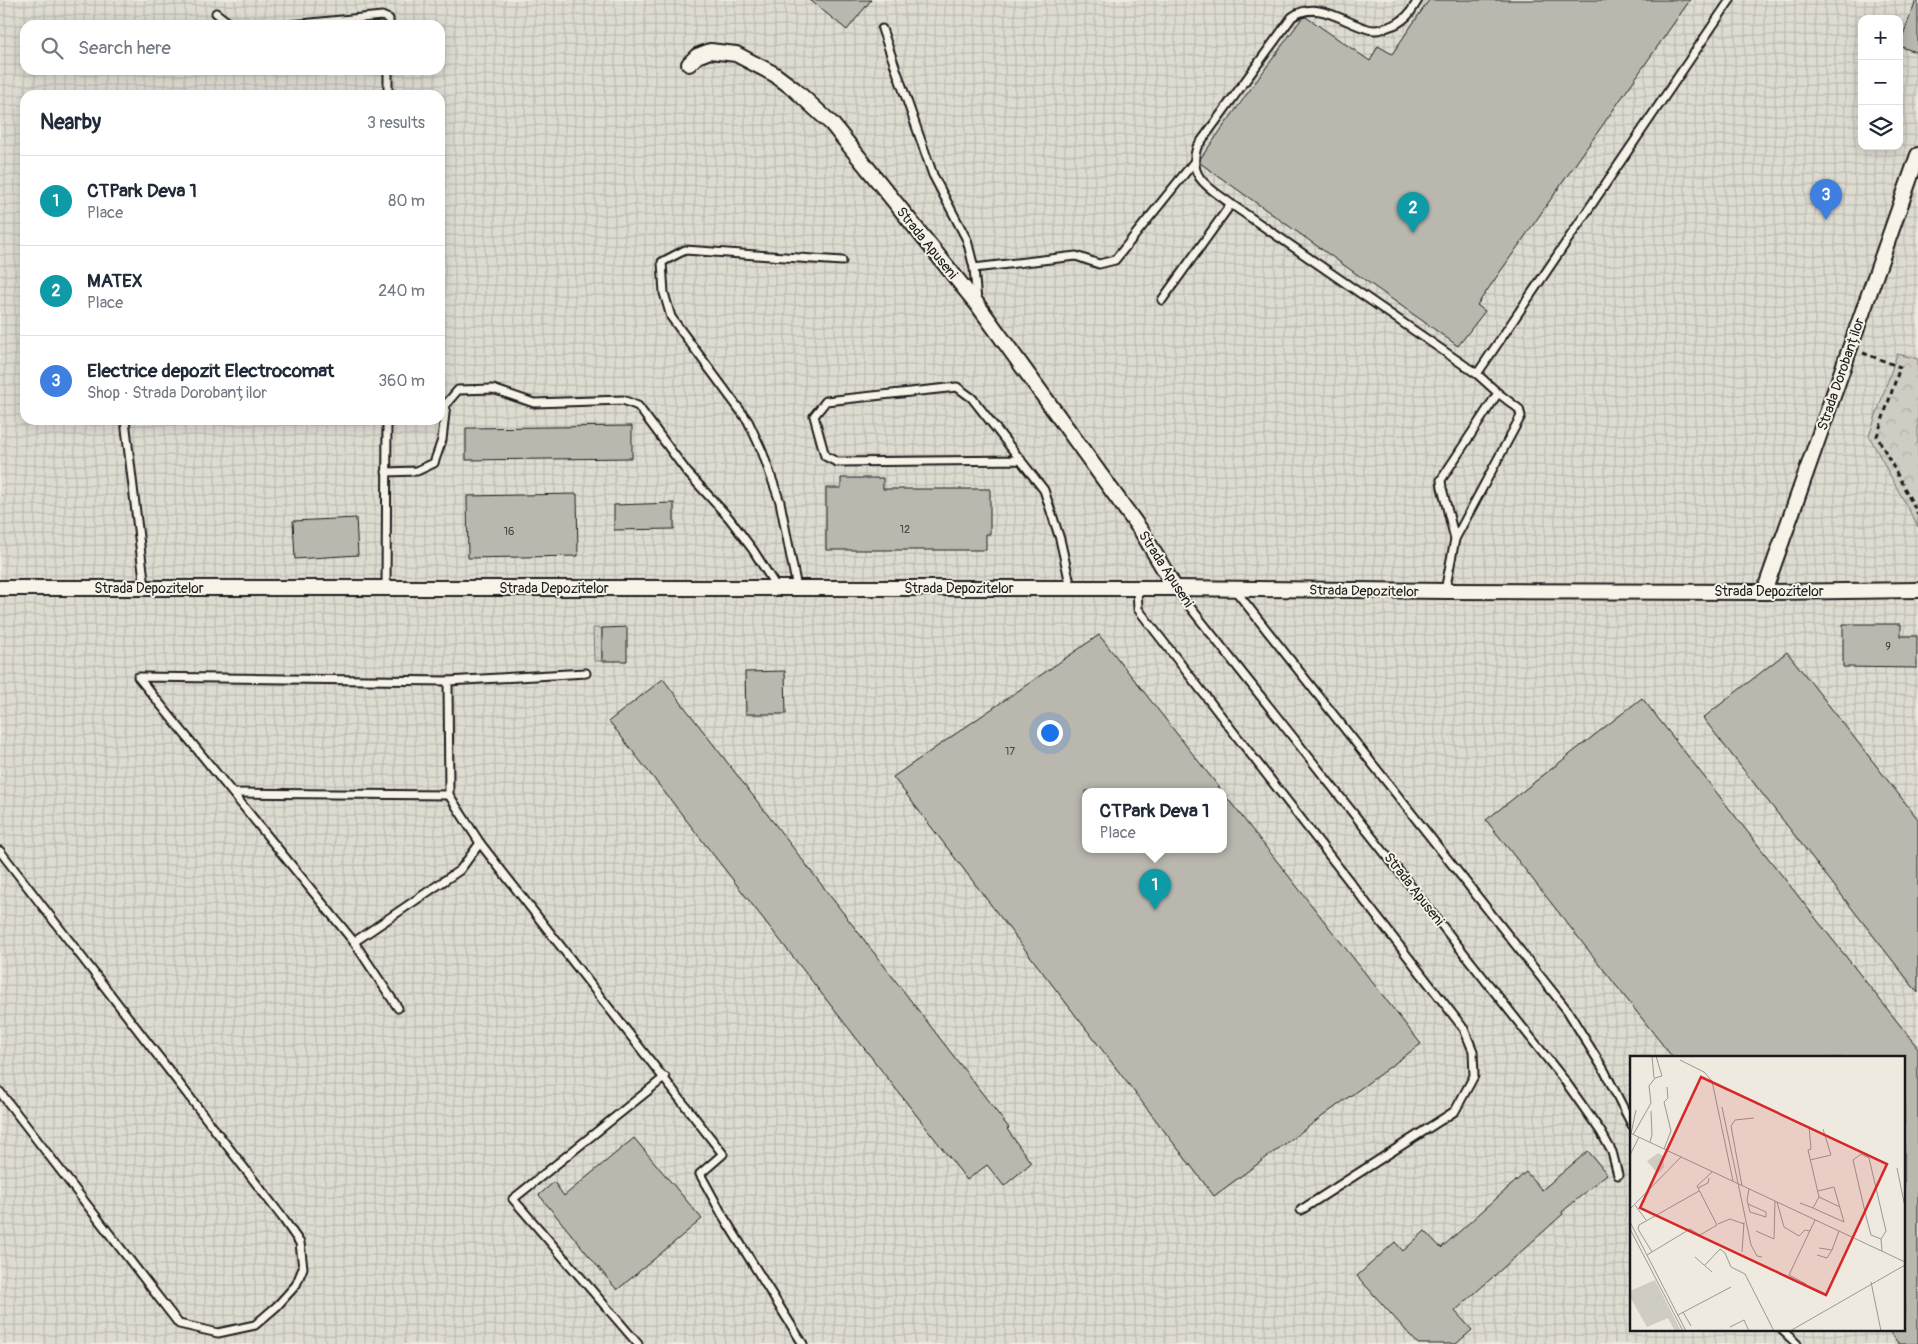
<!DOCTYPE html>
<meta charset="utf-8">
<style>
:root{--surface:#fff;--page:#f2f2f3;--text:#1f2937;--muted:#747a83;--line:#e0e1e3;--accent:#d1495b}
body{margin:0;font-family:Pangolin,sans-serif;background:var(--page);color:var(--text)}
.controls{position:absolute;right:15px;top:15px;display:grid;overflow:hidden;border-radius:10px;box-shadow:0 2px 12px #0003}
.controls button{width:45px;height:45px;display:grid;place-items:center;padding:0;border:0;border-bottom:1px solid var(--line);background:var(--surface);color:var(--text);font:25px sans-serif}
.you{position:absolute;left:1049px;top:732px;width:18px;height:18px;margin:-12px;border:4px solid #fff;border-radius:50%;background:#1a73e8;box-shadow:0 0 0 8px #1a73e833}
.badge{display:grid;place-items:center;width:32px;height:32px;border-radius:50%;background:var(--accent);color:#fff;font-size:16px;font-weight:700}
.pin{position:absolute;translate:-50% -41px;filter:drop-shadow(0 1px 2px #0008)}
.pin::after{content:'';position:absolute;top:26px;width:18px;height:15px;background:inherit;clip-path:polygon(0 0,100% 0,50% 100%)}
.popup{position:absolute;left:1082px;top:788px;width:145px;height:65px;box-sizing:border-box;display:grid;place-content:center;border-radius:10px;background:var(--surface);filter:drop-shadow(0 1px 4px #0005);font-size:16px;white-space:nowrap;color:var(--muted)}
.popup b{font-size:19px;color:var(--text)}
.popup::after{content:'';position:absolute;left:50%;top:100%;margin-left:-10px;border:10px solid transparent;border-top-color:var(--surface)}
.list{margin:0;padding:0;list-style:none}
h2{display:flex;justify-content:space-between;align-items:center;height:65px;margin:0;padding:0 20px;font-size:21px}
h2 small{font-size:16px;font-weight:400;color:var(--muted)}
.list li{display:grid;grid-template-columns:32px 1fr auto;gap:15px;align-items:center;box-sizing:border-box;height:90px;padding:0 20px;border-top:1px solid var(--line)}
.list b{display:block;font-size:19px;white-space:nowrap}
.list p{margin:0;font-size:16px;white-space:nowrap;color:var(--muted)}
.list em{font-size:16px;font-style:normal;color:var(--muted)}
.icon{flex:none;width:28px;height:28px;fill:none;stroke:currentColor;stroke-width:2;stroke-linecap:round;stroke-linejoin:round}
.map{position:relative;flex:none;width:1918px;height:1344px;overflow:hidden}
.search{position:absolute;background:var(--surface);box-shadow:0 2px 12px #0003;left:20px;top:20px;width:425px;height:55px;display:flex;align-items:center;gap:12px;box-sizing:border-box;padding:0 18px;border-radius:15px;color:var(--muted);font-size:19px}
.panel{position:absolute;background:var(--surface);box-shadow:0 2px 12px #0003;left:20px;top:90px;width:425px;height:335px;border-radius:15px}
.map>svg:first-child{display:block}
</style>
<div class="map">
<svg width="1918" height="1344" viewBox="0 0 1918 1344">
<defs>
<pattern id="industrial-grid" width="8" height="8" patternUnits="userSpaceOnUse" patternTransform="scale(1.25)"><rect width="8" height="8" fill="#dedbd1"/><path d="M0 4h8M4 0v8" fill="none" stroke="#bebbb3"/></pattern>
<pattern id="grass-dots" width="8" height="8" patternUnits="userSpaceOnUse" patternTransform="scale(1.25)"><rect width="8" height="8" fill="#cfccc3"/><path d="M2 2h.1M6 6h.1" fill="none" stroke="#b1afa7" stroke-width="1.8" stroke-linecap="round"/></pattern>
<pattern id="park-crowns" width="20" height="18" patternUnits="userSpaceOnUse" patternTransform="scale(1.25)"><rect width="20" height="18" fill="#cfccc3"/><path d="M2 6a3 3 0 1 1 6 0M12 15a3 3 0 1 1 6 0" fill="none" stroke="#b1afa7"/></pattern>
</defs>
<rect width="100%" height="100%" fill="#eeeae0"/>
<filter id="ink" filterUnits="userSpaceOnUse"><feTurbulence type="fractalNoise" baseFrequency=".02" numOctaves="2"/><feDisplacementMap in="SourceGraphic" scale="10" xChannelSelector="R" yChannelSelector="G"/><feConvolveMatrix kernelMatrix="1 2 1 2 8 2 1 2 1" color-interpolation-filters="sRGB"/></filter>
<g filter="url(#ink)">
<!-- industrial -->
<path fill="url(#industrial-grid)" fill-rule="evenodd" d="M0,0H1918V1344H0ZM1862,19H1899V146H1862ZM25,25H440V70H25ZM25,95H440V420H25ZM1086,791H1224V849H1086ZM1632,1058H1904V1330H1632Z"/>
<!-- grass -->
<path fill="url(#grass-dots)" stroke="#767470" d="M593,628H602V661H594Z"/>
<!-- park -->
<path fill="url(#park-crowns)" stroke="#767470" d="M1897,354L1918,359V527L1869,436Z"/>
<!-- building -->
<g fill="#bab7af" stroke="#1c1c1c">
<path d="M810,0H871L847,30Z"/>
<path d="M1429,0H1690L1477,305L1485,311L1458,346L1200,163V159L1302,18L1306,17L1370,61L1378,46L1392,54Z"/>
<path d="M1916,0H1918V53L1899,46Z"/>
<path d="M632,426V458L466,460V428Z"/>
<path d="M841,478H883V489H990V534H986V550H826V488H841Z"/>
<path d="M577,494L578,556L468,558L467,496Z"/>
<path d="M674,503V529L614,530V505Z"/>
<path d="M356,518L358,555L295,559L293,521Z"/>
<path d="M1843,624H1901V636H1917V668L1843,667Z"/>
<path d="M627,627V661H602V628Z"/>
<path d="M1099,635L1222,791H1086V849H1224V794L1421,1044L1214,1196L893,777Z"/>
<path d="M1787,652L1918,819V993L1703,718Z"/>
<path d="M785,671L786,714H746L745,672Z"/>
<path d="M663,679L1009,1128L1007,1129L1031,1163L1004,1186L987,1165L967,1180L609,721Z"/>
<path d="M1642,698L1918,1048V1344H1899L1888,1330H1904V1058H1673L1486,820Z"/>
<path d="M634,1138L702,1219L617,1290L539,1195L554,1182L564,1196Z"/>
<path d="M1588,1151L1607,1174L1562,1212L1563,1214L1455,1311L1472,1330L1456,1344H1418L1357,1276L1395,1242L1403,1251L1425,1231L1441,1248L1526,1172L1542,1190Z"/>
</g>
<g fill="none" stroke-linecap="round" stroke-linejoin="round">
<defs>
<g id="service">
<path d="M1418,0C1415,5 1412,11 1407,16C1402,21 1395,25 1388,27C1381,30 1372,31 1365,28C1340,20 1316,0 1292,17L1197,147C1187,178 1210,188 1231,204L1477,374L1498,393L1519,409L1521,416L1455,539L1445,591"/>
<path d="M216,13L229,23L239,25"/>
<path d="M291,25L382,16L389,19V25"/>
<path d="M882,29L933,175L967,240L974,268L977,301"/>
<path d="M388,95V70"/>
<path d="M974,268L1076,256L1099,264L1115,260L1194,162"/>
<path d="M1162,300L1231,204"/>
<path d="M1477,374L1730,0"/>
<path d="M125,420L145,588"/>
<path d="M1021,460L837,462L825,456L814,416L826,401L957,387L972,398L1044,490L1060,539L1071,588"/>
<path d="M386,472L417,471L434,463L442,440L446,404L458,390L493,389L534,403L623,400L638,406L687,472L729,518L753,550L777,588"/>
<path d="M1455,539L1442,488L1441,480L1498,393"/>
<path d="M386,588L387,420"/>
<path d="M797,588L780,502L762,451L748,421L671,317L664,293L662,262L685,250L842,261"/>
<path d="M1137,588L1138,609L1464,1029L1473,1051L1474,1076L1455,1111L1301,1210"/>
<path d="M1175,588L1565,1081L1601,1132L1612,1152L1618,1175"/>
<path d="M1235,590L1567,1010L1604,1070L1632,1125"/>
<path d="M586,673L448,681L449,795L480,843L723,1154L700,1174L723,1216L803,1344"/>
<path d="M448,681L138,677L354,942L460,870L480,843"/>
<path d="M233,793L449,795"/>
<path d="M0,851L282,1217L300,1243L303,1268L296,1285L277,1306L255,1325L218,1333L179,1324L0,1092"/>
<path d="M354,942L398,1008"/>
<path d="M1782,1330L1797,1344"/>
<path d="M638,1344L513,1199L665,1077"/>
</g>
<g id="minor">
<path d="M689,64L697,56L710,51L736,54L774,74L794,89L832,124L977,304L1142,532L1175,588"/>
<path d="M0,588H1175L1445,591L1764,592L1918,590"/>
<path d="M1764,592L1918,155"/>
</g>
</defs>
<!-- service casing -->
<use href="#service" stroke="#1c1c1c" stroke-width="11"/>
<!-- minor casing -->
<use href="#minor" stroke="#1c1c1c" stroke-width="18"/>
<!-- path -->
<path stroke="#1c1c1c" stroke-width="3" stroke-dasharray="5 4" stroke-linecap="butt" d="M1863,353L1900,367L1877,436L1918,514"/>
<!-- service -->
<use href="#service" stroke="#f7f3e8" stroke-width="7"/>
<!-- minor -->
<use href="#minor" stroke="#f7f3e8" stroke-width="14"/>
</g>
</g>
<g text-anchor="middle" dominant-baseline="central" stroke-width="4" stroke-linejoin="round" paint-order="stroke">
<!-- number labels -->
<g font-size="11" fill="#444341">
<text x="905" y="529">12</text>
<text x="509" y="531">16</text>
<text x="1888" y="646">9</text>
<text x="1010" y="751">17</text>
</g>
<!-- street labels -->
<g font-size="14" fill="#1c1c1c" stroke="#f7f3e8">
<text transform="translate(927 243) rotate(51)">Strada Apuseni</text>
<text transform="translate(1841 374) rotate(-71)">Strada Dorobanților</text>
<text transform="translate(1166 569) rotate(57)">Strada Apuseni</text>
<text x="149" y="588">Strada Depozitelor</text>
<text x="554" y="588">Strada Depozitelor</text>
<text x="959" y="588">Strada Depozitelor</text>
<text transform="translate(1364 591) rotate(1)">Strada Depozitelor</text>
<text x="1769" y="591">Strada Depozitelor</text>
<text transform="translate(1414 889) rotate(52)">Strada Apuseni</text>
</g>
</g>
<!-- overview -->
<g transform="translate(1630 1056)">
<rect width="275" height="275" fill="#eeeae0"/>
<path d="M25,224L51,275H45L38,262L17,271L0,241V235Z" fill="#cfccc3"/>
<path d="M28,97L33,100L34,111L28,118L17,105Z" fill="#cfccc3"/>
<path fill="none" stroke="#9a9892" stroke-width="1" d="M22,0L24,22M50,4L74,16L82,25L103,125M92,51L121,189L127,200L132,201M0,77L275,206M1,78L6,54M3,79L21,47L19,30L25,22L32,20L26,0M20,86L22,79L21,55M34,93L41,75L34,46L38,42L37,31M0,99L9,81M180,104L201,99L193,73M267,112L275,151M112,130L101,70L105,64L124,62M68,132L78,127L79,122M189,141L210,151M147,146L154,171L169,180L175,174L180,175M170,147L183,152L189,141L178,94L181,93L179,70M118,148L136,156V161L120,156L117,144L119,133M5,149L16,164M183,152L214,166L204,131L188,135M0,153L51,101M0,166L56,275M88,168L100,163L114,168M0,173L53,275M126,175L144,183L145,145M251,183L241,179L236,160L223,104L231,98L239,102L256,175L251,183L252,195M189,192L202,194L209,175M22,196L8,173L9,169L69,135M112,196L114,166M17,199L60,173L70,179L87,169L67,130L82,116M187,199L197,202L202,194M65,201L82,216M75,209L90,193L95,197L101,211L115,218L144,275M241,226L251,275M176,228L159,219L185,164M53,256L61,270M48,259L101,231M100,271L114,264L119,275M160,275L275,209"/>
<path fill="#d62828" fill-opacity="0.15" stroke="#d62828" stroke-width="2.5" d="M71,21L257,108L196,239L10,152Z"/>
<rect width="275" height="275" fill="none" stroke="#1c1c1c" stroke-width="2.5"/>
</g>
</svg>
<div class="controls">
<button>+</button>
<button>−</button>
<button><svg class="icon" aria-label="layers" viewBox="0 0 24 24"><path d="M12 4l9 5-9 5-9-5zM3 14l9 5 9-5"/></svg></button>
</div>
<div class="you"></div>
<div class="pin badge" style="left:1155px;top:910px;background:#0f9aa8">1</div>
<div class="popup"><b>CTPark Deva 1</b>Place</div>
<div class="pin badge" style="left:1413px;top:233px;background:#0f9aa8">2</div>
<div class="pin badge" style="left:1826px;top:220px;background:#3f7fe0">3</div>
<div class="search"><svg class="icon" aria-label="search" viewBox="0 0 24 24"><circle cx="10" cy="10" r="6"/><path d="M15 15l6 6"/></svg>Search here</div>
<section class="panel">
<h2>Nearby<small>3 results</small></h2>
<ul class="list">
<li><span class="badge" style="background:#0f9aa8">1</span><div><b>CTPark Deva 1</b><p>Place</p></div><em>80 m</em></li>
<li><span class="badge" style="background:#0f9aa8">2</span><div><b>MATEX</b><p>Place</p></div><em>240 m</em></li>
<li><span class="badge" style="background:#3f7fe0">3</span><div><b>Electrice depozit Electrocomat</b><p>Shop · Strada Dorobanților</p></div><em>360 m</em></li>
</ul>
</section>
</div>
